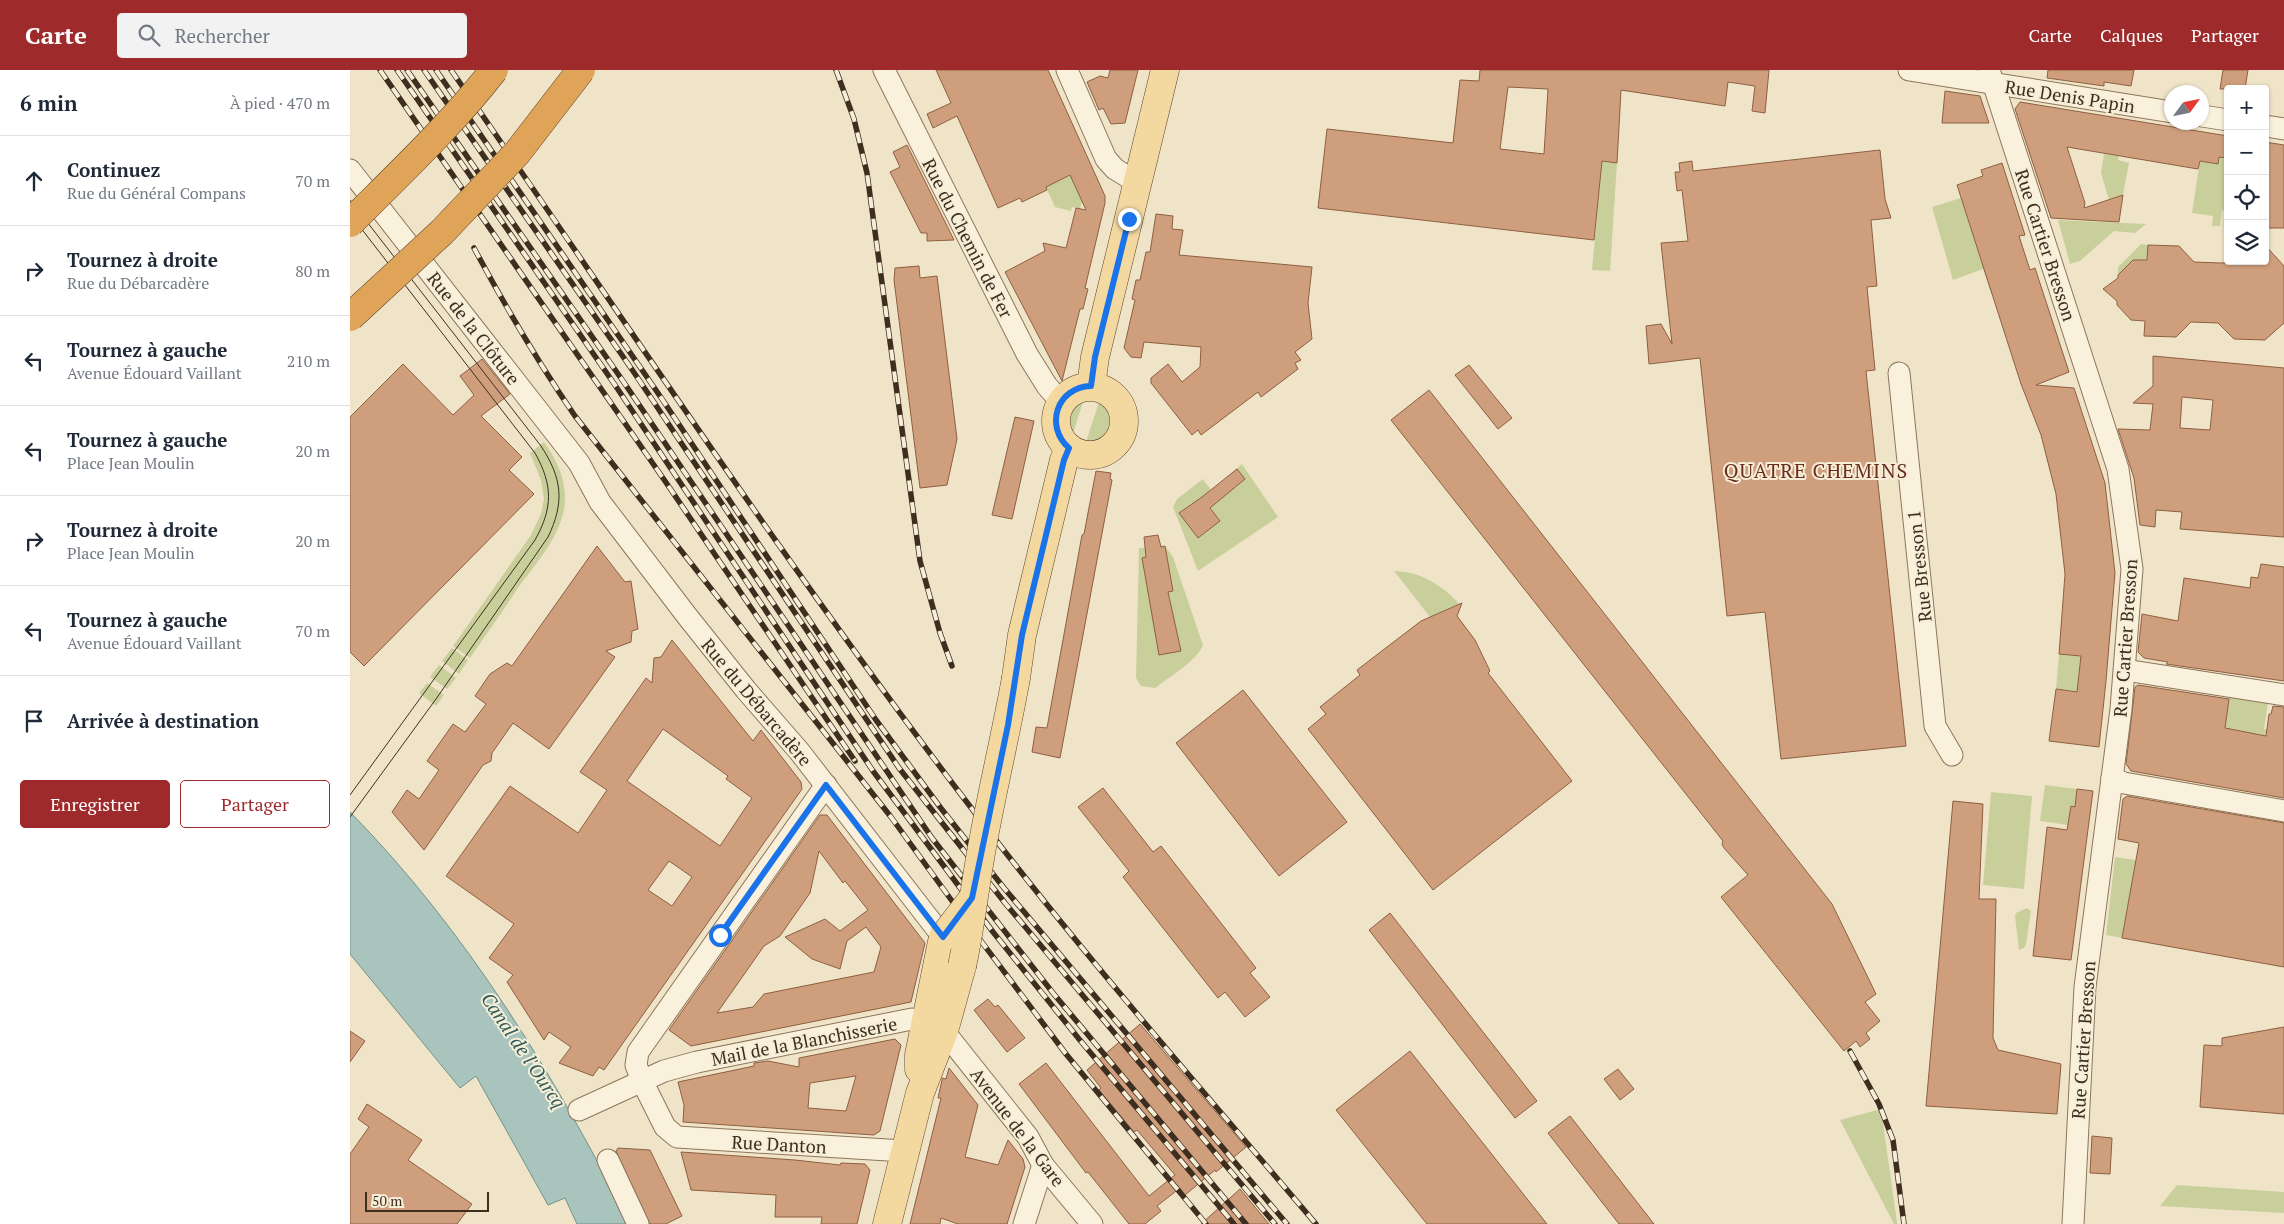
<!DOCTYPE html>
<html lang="fr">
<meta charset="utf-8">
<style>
:root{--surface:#fff;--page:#f2f2f3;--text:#1f2937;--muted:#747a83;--line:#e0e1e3;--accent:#9e2a2b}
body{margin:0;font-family:"PT Serif",serif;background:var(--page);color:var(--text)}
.controls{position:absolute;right:15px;top:15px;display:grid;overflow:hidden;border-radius:5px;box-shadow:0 1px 4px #0004}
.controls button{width:45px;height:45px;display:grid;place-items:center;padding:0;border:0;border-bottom:1px solid var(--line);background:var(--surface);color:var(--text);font:25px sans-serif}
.compass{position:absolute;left:1814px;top:15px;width:45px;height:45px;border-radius:50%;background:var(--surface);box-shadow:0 1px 4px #0004;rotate:57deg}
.scale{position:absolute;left:15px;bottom:12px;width:124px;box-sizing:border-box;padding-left:5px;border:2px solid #3d2e20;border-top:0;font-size:14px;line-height:18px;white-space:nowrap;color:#3d2e20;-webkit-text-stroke:4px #f7eed8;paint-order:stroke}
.stop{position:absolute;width:15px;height:15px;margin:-11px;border:4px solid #1a73e8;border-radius:50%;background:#fff}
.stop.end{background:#1a73e8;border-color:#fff;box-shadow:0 1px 5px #0008}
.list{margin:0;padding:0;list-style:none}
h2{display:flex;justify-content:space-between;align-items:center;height:65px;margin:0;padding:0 20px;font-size:21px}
h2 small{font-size:16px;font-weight:400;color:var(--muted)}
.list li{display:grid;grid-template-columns:32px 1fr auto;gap:15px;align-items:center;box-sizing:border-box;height:90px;padding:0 20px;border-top:1px solid var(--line)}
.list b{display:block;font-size:19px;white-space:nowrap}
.list p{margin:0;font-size:16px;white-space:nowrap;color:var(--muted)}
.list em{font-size:16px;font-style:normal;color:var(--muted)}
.actions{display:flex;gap:10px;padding:15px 20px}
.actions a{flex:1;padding:11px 0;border:1px solid var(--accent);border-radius:5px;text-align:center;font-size:18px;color:var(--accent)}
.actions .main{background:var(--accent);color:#fff}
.icon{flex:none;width:28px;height:28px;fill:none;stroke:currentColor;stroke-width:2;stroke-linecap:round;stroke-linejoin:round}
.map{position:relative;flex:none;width:1934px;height:1154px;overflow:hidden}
header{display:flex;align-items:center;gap:30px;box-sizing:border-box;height:70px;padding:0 25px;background:var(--accent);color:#fff}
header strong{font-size:24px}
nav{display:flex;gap:28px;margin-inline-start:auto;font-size:18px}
.search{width:350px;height:45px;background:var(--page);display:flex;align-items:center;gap:12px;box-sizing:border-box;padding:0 18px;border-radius:5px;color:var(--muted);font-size:19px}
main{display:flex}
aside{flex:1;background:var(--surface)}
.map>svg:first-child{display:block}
</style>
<header>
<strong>Carte</strong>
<div class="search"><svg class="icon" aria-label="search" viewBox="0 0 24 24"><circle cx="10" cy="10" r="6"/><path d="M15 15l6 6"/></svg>Rechercher</div>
<nav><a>Carte</a><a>Calques</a><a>Partager</a></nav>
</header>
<main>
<aside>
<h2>6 min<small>À pied · 470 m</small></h2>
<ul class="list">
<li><svg class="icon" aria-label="ahead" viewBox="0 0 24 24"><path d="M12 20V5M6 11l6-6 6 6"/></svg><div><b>Continuez</b><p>Rue du Général Compans</p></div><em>70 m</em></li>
<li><svg class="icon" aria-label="right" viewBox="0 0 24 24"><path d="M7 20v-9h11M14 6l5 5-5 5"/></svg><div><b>Tournez à droite</b><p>Rue du Débarcadère</p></div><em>80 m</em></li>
<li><svg class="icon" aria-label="left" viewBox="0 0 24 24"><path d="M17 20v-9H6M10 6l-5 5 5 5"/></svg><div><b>Tournez à gauche</b><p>Avenue Édouard Vaillant</p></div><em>210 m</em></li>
<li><svg class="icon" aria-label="left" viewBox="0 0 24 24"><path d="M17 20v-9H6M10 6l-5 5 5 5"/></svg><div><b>Tournez à gauche</b><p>Place Jean Moulin</p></div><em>20 m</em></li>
<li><svg class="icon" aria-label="right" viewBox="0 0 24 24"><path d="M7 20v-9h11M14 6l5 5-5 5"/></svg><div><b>Tournez à droite</b><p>Place Jean Moulin</p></div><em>20 m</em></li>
<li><svg class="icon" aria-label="left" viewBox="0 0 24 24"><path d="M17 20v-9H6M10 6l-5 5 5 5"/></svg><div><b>Tournez à gauche</b><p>Avenue Édouard Vaillant</p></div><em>70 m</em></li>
<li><svg class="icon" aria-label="arrive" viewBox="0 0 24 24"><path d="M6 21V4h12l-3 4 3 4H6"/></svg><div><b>Arrivée à destination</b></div></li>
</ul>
<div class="actions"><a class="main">Enregistrer</a><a>Partager</a></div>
</aside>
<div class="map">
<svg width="1934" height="1154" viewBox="0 0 1934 1154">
<rect width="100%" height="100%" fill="#f0e4c8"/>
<!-- green -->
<g fill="#c9cf9b">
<path d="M1754,84L1769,86L1768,90L1779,93L1773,125L1759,130L1751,103Z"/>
<path d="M1851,84L1860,85L1859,93L1868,94L1869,87L1878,88V141L1872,140L1870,156H1862L1863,146L1842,143Z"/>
<path d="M1252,91L1267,93L1260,201L1242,200Z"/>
<path d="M720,105L732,131L730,139L722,137L721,141L705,137L696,117Z"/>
<path d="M1611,128L1621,159L1651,149L1635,171L1626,174L1634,199L1656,192L1646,221L1641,223L1633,199L1603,210L1582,137Z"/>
<path d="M1708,150L1796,154L1785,163L1764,161L1730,191L1720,194Z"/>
<path d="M1791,174L1798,175L1797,190H1783L1768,205V197Z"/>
<path d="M734,329L723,363L717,357C716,344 721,333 734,329Z"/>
<path d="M750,329C772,340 761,378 736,372Z"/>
<path d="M194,372C206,389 215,406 215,428C215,462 187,492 168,518C152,542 136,565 120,588L103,576L181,465L191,444L194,429L191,410L180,383Z"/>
<path d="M892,394L928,447L848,501L823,437L827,429L853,409L861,420Z"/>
<path d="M815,476L823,487L853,575C847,591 819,607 805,618L791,616L786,608L789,478Z"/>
<path d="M1044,501C1070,501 1094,516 1111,536H1104L1080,547Z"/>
<path d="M102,578L118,590L109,604L92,591Z"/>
<path d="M1709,584L1731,586L1729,605L1736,623L1706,619Z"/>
<path d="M89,595L106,608L97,619L80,607Z"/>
<path d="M77,613L94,625L86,636L69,623Z"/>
<path d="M1879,626L1918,633L1914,659L1926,662L1934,681L1910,665L1875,658Z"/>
<path d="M1695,715L1727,719L1725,737L1721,736L1718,755L1690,751Z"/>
<path d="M1641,722L1682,726L1674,819L1633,815Z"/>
<path d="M1765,787L1786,790L1772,868L1756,865Z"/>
<path d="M1677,838L1681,841L1676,874L1674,878L1669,880L1665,846L1666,843Z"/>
<path d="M1531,1039L1547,1152V1154H1544L1490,1050Z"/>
<path d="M1827,1115L1934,1122V1143L1810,1136Z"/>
</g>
<!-- water -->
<path fill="#a9c4bc" stroke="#6f938a" d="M0,742C117,861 205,1006 280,1154H227L215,1128L198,1135L126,1006L110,1018L0,884Z"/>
<!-- building -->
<g fill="#cf9f7d" stroke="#8d5f41" fill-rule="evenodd">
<path d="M586,0H698L755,126V133L735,218L738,219L733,239H730L712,311L655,202L695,181L693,173L716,178L726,138L736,140L720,105L696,117L697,120L672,132L670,128L648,138L607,46L583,58L577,44L601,33Z"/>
<path d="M760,0H788L775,53L761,54L753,38L749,40L737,12L750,6L758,8Z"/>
<path d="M1130,0H1419L1415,43L1402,41L1405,16L1378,12L1375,36L1271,20L1267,93L1252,91L1244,170L968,138L977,59L1103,73L1110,10L1129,11ZM1158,17L1198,19L1194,84L1150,79Z"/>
<path d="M1698,0H1784L1781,16L1754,12V16L1697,8Z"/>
<path d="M1873,0H1898L1895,19H1870Z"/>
<path d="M1595,21L1630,26L1639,53H1592Z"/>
<path d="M1670,32L1878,66V88L1869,87L1868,94L1850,91L1848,99L1717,77L1735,133L1734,138L1773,125L1769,152L1701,148L1665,39Z"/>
<path d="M1915,72L1934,75V158H1915Z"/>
<path d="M557,75L604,170L577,171V163H571L540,102L550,97L543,82Z"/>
<path d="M1530,80L1535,129L1541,148L1521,150L1527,216L1517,217L1525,300L1516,301L1556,676L1431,689L1415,542L1377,546L1350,288L1299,294L1296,256L1311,254L1322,274L1311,173L1338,171L1332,120L1327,121L1325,102H1330L1329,93L1342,91L1343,101Z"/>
<path d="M1652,93L1675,165L1669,166L1680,200L1685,198L1719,302L1686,315L1724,318L1755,413L1765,503L1756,611L1749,677L1699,671L1706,619L1727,622L1731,586L1709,584L1715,504L1706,424L1691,365L1671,314L1607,115L1633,106L1631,100Z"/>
<path d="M806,144L823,146L822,159L833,160L829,185L962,197L958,233L962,269L945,282L951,290L945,293L948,299L911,327L908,322L851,365L848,360L842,365L801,313V308L818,294L832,312L850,297L851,277L794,272L791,288L781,287L774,278L785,230L782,229L786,210H790L796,182H800Z"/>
<path d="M1798,175L1829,176L1844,192L1871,193L1915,191V175L1934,196V253L1915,270L1884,269L1868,253L1841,252L1826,267L1794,266L1795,251L1781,250L1767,235V231L1753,219L1768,208V205L1783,190H1797Z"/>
<path d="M569,196L570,208L587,206L607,369L597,415L570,418L544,210L545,198Z"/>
<path d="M1803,286L1934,298V467L1830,459L1832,442L1806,440L1805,457L1790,455L1784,408L1768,359L1800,360L1803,334L1783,333L1803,316ZM1832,327L1863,330L1860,360L1830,358Z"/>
<path d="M132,289L160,324L131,346L172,387L159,400L184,424L14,596L0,582V347L53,294L103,345L124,325L110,306Z"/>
<path d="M1119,295L1162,348L1148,359L1105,305Z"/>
<path d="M1079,320L1482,834L1526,924L1515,932L1530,951L1516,963L1520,969L1510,977L1506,971L1494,981L1371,827L1398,805L1374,778L1372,774L1373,771L1041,350Z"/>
<path d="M665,347L684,351L662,449L642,445Z"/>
<path d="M887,399L895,409L860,438L870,451L848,468L829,443L852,427Z"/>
<path d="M746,401L761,403L760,409L762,410L710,688L682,682L686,657L697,658L732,465L734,464Z"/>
<path d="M808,465L811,477L815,476L823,521L818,522L831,581L809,585L792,488L796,487L794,467Z"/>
<path d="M247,476L275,512L281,511L288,559L282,561L281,572L256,581L265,587L199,679L163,653L142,683L141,691L133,695L74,780L42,742L57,720L69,729L89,700L77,691L103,654L115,662L136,634L125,626L140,604L157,593L162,596Z"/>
<path d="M1911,494L1934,497V611L1816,594L1818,592L1794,588L1788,582L1792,544L1828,551L1834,508L1900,518L1901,507L1908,508Z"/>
<path d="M1112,533L1107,546L1125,570L1140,601L1138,603L1222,711L1083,820L958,659L976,644L970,637L1010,605L1007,600L1071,551Z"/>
<path d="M322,570L403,671L411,660L451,712L452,719L254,1000L249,997L243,1006L209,993L221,977L199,962L194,970L157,912L163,905L139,888L164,854L96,806L160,716L228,763L257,720L230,702L296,608L302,613L304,588L311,587ZM313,659L378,706L376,709L402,728L370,776L277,711ZM319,791L342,807L322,836L298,820Z"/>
<path d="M1788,615L1879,629L1875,658L1916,666L1919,644H1921L1923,636L1934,637V728L1781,701L1776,694L1785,617Z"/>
<path d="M893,620L997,752L929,806L826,673Z"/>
<path d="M753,718L803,782L811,776L906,898L900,903L920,927L895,947L875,922L868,928L773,807L779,801L728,737Z"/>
<path d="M1727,719L1743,721L1721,890L1683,886L1697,757L1717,760L1721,736L1725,737Z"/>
<path d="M1777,726L1934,753V897L1772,868L1789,773L1768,769L1773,729Z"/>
<path d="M1603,731L1633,734L1629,829H1646L1643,968L1648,980L1711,994L1707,1044L1576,1036Z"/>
<path d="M470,745H477L575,873L561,932L341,976L319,960ZM469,781L493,813L495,811L518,840L490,861L475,849L435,867L462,889L490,899L497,871L516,857L531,877L524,902L414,924L403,937L367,943L414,876L430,866L460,823Z"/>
<path d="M1040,843L1187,1031L1165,1048L1019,860Z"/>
<path d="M638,929L645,937L648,935L675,968L657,982L624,940Z"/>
<path d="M790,954L896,1077L866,1102L865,1100L835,1125L830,1118L807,1136L811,1141L795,1154H779L738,1102L736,1103L669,1014L696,993L799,1126L825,1105L787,1060L784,1062L749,1020L751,1018L737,1000Z"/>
<path d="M1934,957V1044L1850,1037L1854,975L1872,976V968Z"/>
<path d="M0,961L15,971L0,992Z"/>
<path d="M545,969L551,975L530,1061L524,1065L333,1052L334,1035L328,1012L404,996V993L418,991L449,997V988ZM506,1006L496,1041L458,1038L460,1013Z"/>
<path d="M1060,981L1197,1154H1077L986,1040Z"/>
<path d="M599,998L628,1035L615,1087L648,1095L658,1070L673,1089L675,1097L657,1154H608L591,1148L590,1154H560L591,1028H588L592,1010V1008L596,1009Z"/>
<path d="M1268,999L1284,1019L1270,1030L1254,1009Z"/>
<path d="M17,1034L72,1070L58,1090L122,1134L107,1154H0V1084L19,1057L8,1049Z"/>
<path d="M1220,1046L1304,1154H1269L1198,1063Z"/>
<path d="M1742,1066L1762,1068L1760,1104L1740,1103Z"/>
<path d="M268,1078L300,1080L332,1146L316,1154H300L266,1081Z"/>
<path d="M331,1082L445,1090L490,1095L491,1093L515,1094L520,1100L507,1154H471L472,1147H425L426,1125L341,1120Z"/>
<path d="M890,1119L919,1154H851Z"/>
</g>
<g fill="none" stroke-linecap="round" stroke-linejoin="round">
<defs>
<g id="minor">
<path d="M534,0L677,284L697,316L711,332"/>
<path d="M717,0L756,89L765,99L788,113"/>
<path d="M1559,0L1822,42"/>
<path d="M1639,0L1768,399L1782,499L1771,639L1735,917L1723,1154"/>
<path d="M1852,46L1878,50"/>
<path d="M1915,56L1934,59"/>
<path d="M0,100L229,393L250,432L337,546L396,620L449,681L593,867"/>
<path d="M1549,303L1585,656L1602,685"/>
<path d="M1775,600L1934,625"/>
<path d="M1762,708L1774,713L1934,741"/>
<path d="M476,715L288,982L286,995L292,1011L315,1057L327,1067L554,1081"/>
<path d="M585,950L678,1067L693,1095L742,1154"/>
<path d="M229,1040L314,1001L347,992L562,949"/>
<path d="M258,1090L288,1154"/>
<path d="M674,1154L693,1095"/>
</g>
<g id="major">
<path d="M741,316L745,287L815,0"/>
<circle cx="740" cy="351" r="34"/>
<path d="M666,608L672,565L714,390L719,378"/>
<path d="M569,999V985L593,867"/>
<path d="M537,1154L570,1023L594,961L612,896"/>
</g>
</defs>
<!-- minor casing -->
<use href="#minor" stroke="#8d765c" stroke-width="23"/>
<!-- major casing -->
<use href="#major" stroke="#5b4430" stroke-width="29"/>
<!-- minor -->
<use href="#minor" stroke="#faf1dc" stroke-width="21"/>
<!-- major -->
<use href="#major" stroke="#f3d9a0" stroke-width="28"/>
<!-- tram -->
<g stroke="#3d2e20" stroke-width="1">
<path d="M0,130L191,376C212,408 215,432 198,467L86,629L0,747"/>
<path d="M0,144L185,383C203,415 203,438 185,470L0,725"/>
</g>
<defs>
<g id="rail">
<path d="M30,0L315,411L505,691"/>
<path d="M47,0L265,315L523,701L643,862L729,969L884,1154"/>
<path d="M57,0L275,314L582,768L703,923L896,1154"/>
<path d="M74,0L283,301L549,698L655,833L925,1154"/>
<path d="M86,0L312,329L526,650L590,737L654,818L937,1154"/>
<path d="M101,0C272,246 437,497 619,735C728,879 849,1016 966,1154"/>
<path d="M486,0L504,49L517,103L570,491L590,563L602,596"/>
<path d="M124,178C155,236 188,292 225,346L541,747L634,875L716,984L856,1154"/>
<path d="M1500,981L1529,1034L1543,1070L1554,1154"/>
</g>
</defs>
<!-- rail casing -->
<use href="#rail" stroke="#3d2e20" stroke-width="5.5"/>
<!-- rail -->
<use href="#rail" stroke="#f7eed8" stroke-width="4" stroke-dasharray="11" stroke-linecap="butt"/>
<defs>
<g id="major-bridge">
<path d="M593,867L623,828"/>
<path d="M612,896C621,855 625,813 633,772C643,717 656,663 666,608"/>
</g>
<g id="highway-bridge">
<path d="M0,153C49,104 101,55 144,0"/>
<path d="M0,247L92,162L167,83L231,0"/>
</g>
</defs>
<!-- major-bridge casing -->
<use href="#major-bridge" stroke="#5b4430" stroke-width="29" stroke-linecap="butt"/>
<!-- highway-bridge casing -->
<use href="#highway-bridge" stroke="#5b4430" stroke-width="29" stroke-linecap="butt"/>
<!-- major-bridge -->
<use href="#major-bridge" stroke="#f3d9a0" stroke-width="28"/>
<!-- highway-bridge -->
<use href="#highway-bridge" stroke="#e0a458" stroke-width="28"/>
</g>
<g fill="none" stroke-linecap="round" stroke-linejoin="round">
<!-- route -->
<path stroke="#1a73e8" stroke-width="6" d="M370,865L476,715L593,867L622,828L658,655L672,565L714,390L719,378C694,356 707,317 741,316L745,287L779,149"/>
</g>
<g text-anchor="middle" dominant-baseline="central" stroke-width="4" stroke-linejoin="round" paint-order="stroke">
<!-- street labels -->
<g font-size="18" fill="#3d2e20" stroke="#f7eed8">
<text transform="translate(1720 26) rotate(9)">Rue Denis Papin</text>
<text transform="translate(618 168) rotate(63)">Rue du Chemin de Fer</text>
<text transform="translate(1696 175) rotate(72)">Rue Cartier Bresson</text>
<text transform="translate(124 258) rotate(52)">Rue de la Clôture</text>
<text transform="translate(1569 496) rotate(-96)">Rue Bresson 1</text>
<text transform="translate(1775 568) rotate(-86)">Rue Cartier Bresson</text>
<text transform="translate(407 632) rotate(50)">Rue du Débarcadère</text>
<text transform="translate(1733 970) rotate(-86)">Rue Cartier Bresson</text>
<text transform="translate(454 971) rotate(-11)">Mail de la Blanchisserie</text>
<text transform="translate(668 1057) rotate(53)">Avenue de la Gare</text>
<text transform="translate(429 1074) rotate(3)">Rue Danton</text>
</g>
<!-- water labels -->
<g font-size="19" font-style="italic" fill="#2f5d5a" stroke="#f7eed8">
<text transform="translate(174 980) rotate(56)">Canal de l'Ourcq</text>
</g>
<!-- quarter labels -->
<g font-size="20" letter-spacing="1" fill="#6b2e1e" stroke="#f7eed8">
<text x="1466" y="400">QUATRE CHEMINS</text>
</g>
</g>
</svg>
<div class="controls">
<button>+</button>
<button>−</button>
<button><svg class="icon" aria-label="locate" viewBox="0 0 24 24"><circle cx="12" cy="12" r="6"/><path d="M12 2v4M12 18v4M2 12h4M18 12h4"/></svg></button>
<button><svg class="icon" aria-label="layers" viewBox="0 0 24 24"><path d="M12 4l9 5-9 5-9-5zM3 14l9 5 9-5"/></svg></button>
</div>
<svg class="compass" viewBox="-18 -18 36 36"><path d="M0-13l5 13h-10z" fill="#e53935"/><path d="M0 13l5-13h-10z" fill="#747a83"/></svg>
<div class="scale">50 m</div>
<div class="stop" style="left:370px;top:865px"></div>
<div class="stop end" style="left:779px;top:149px"></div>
</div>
</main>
